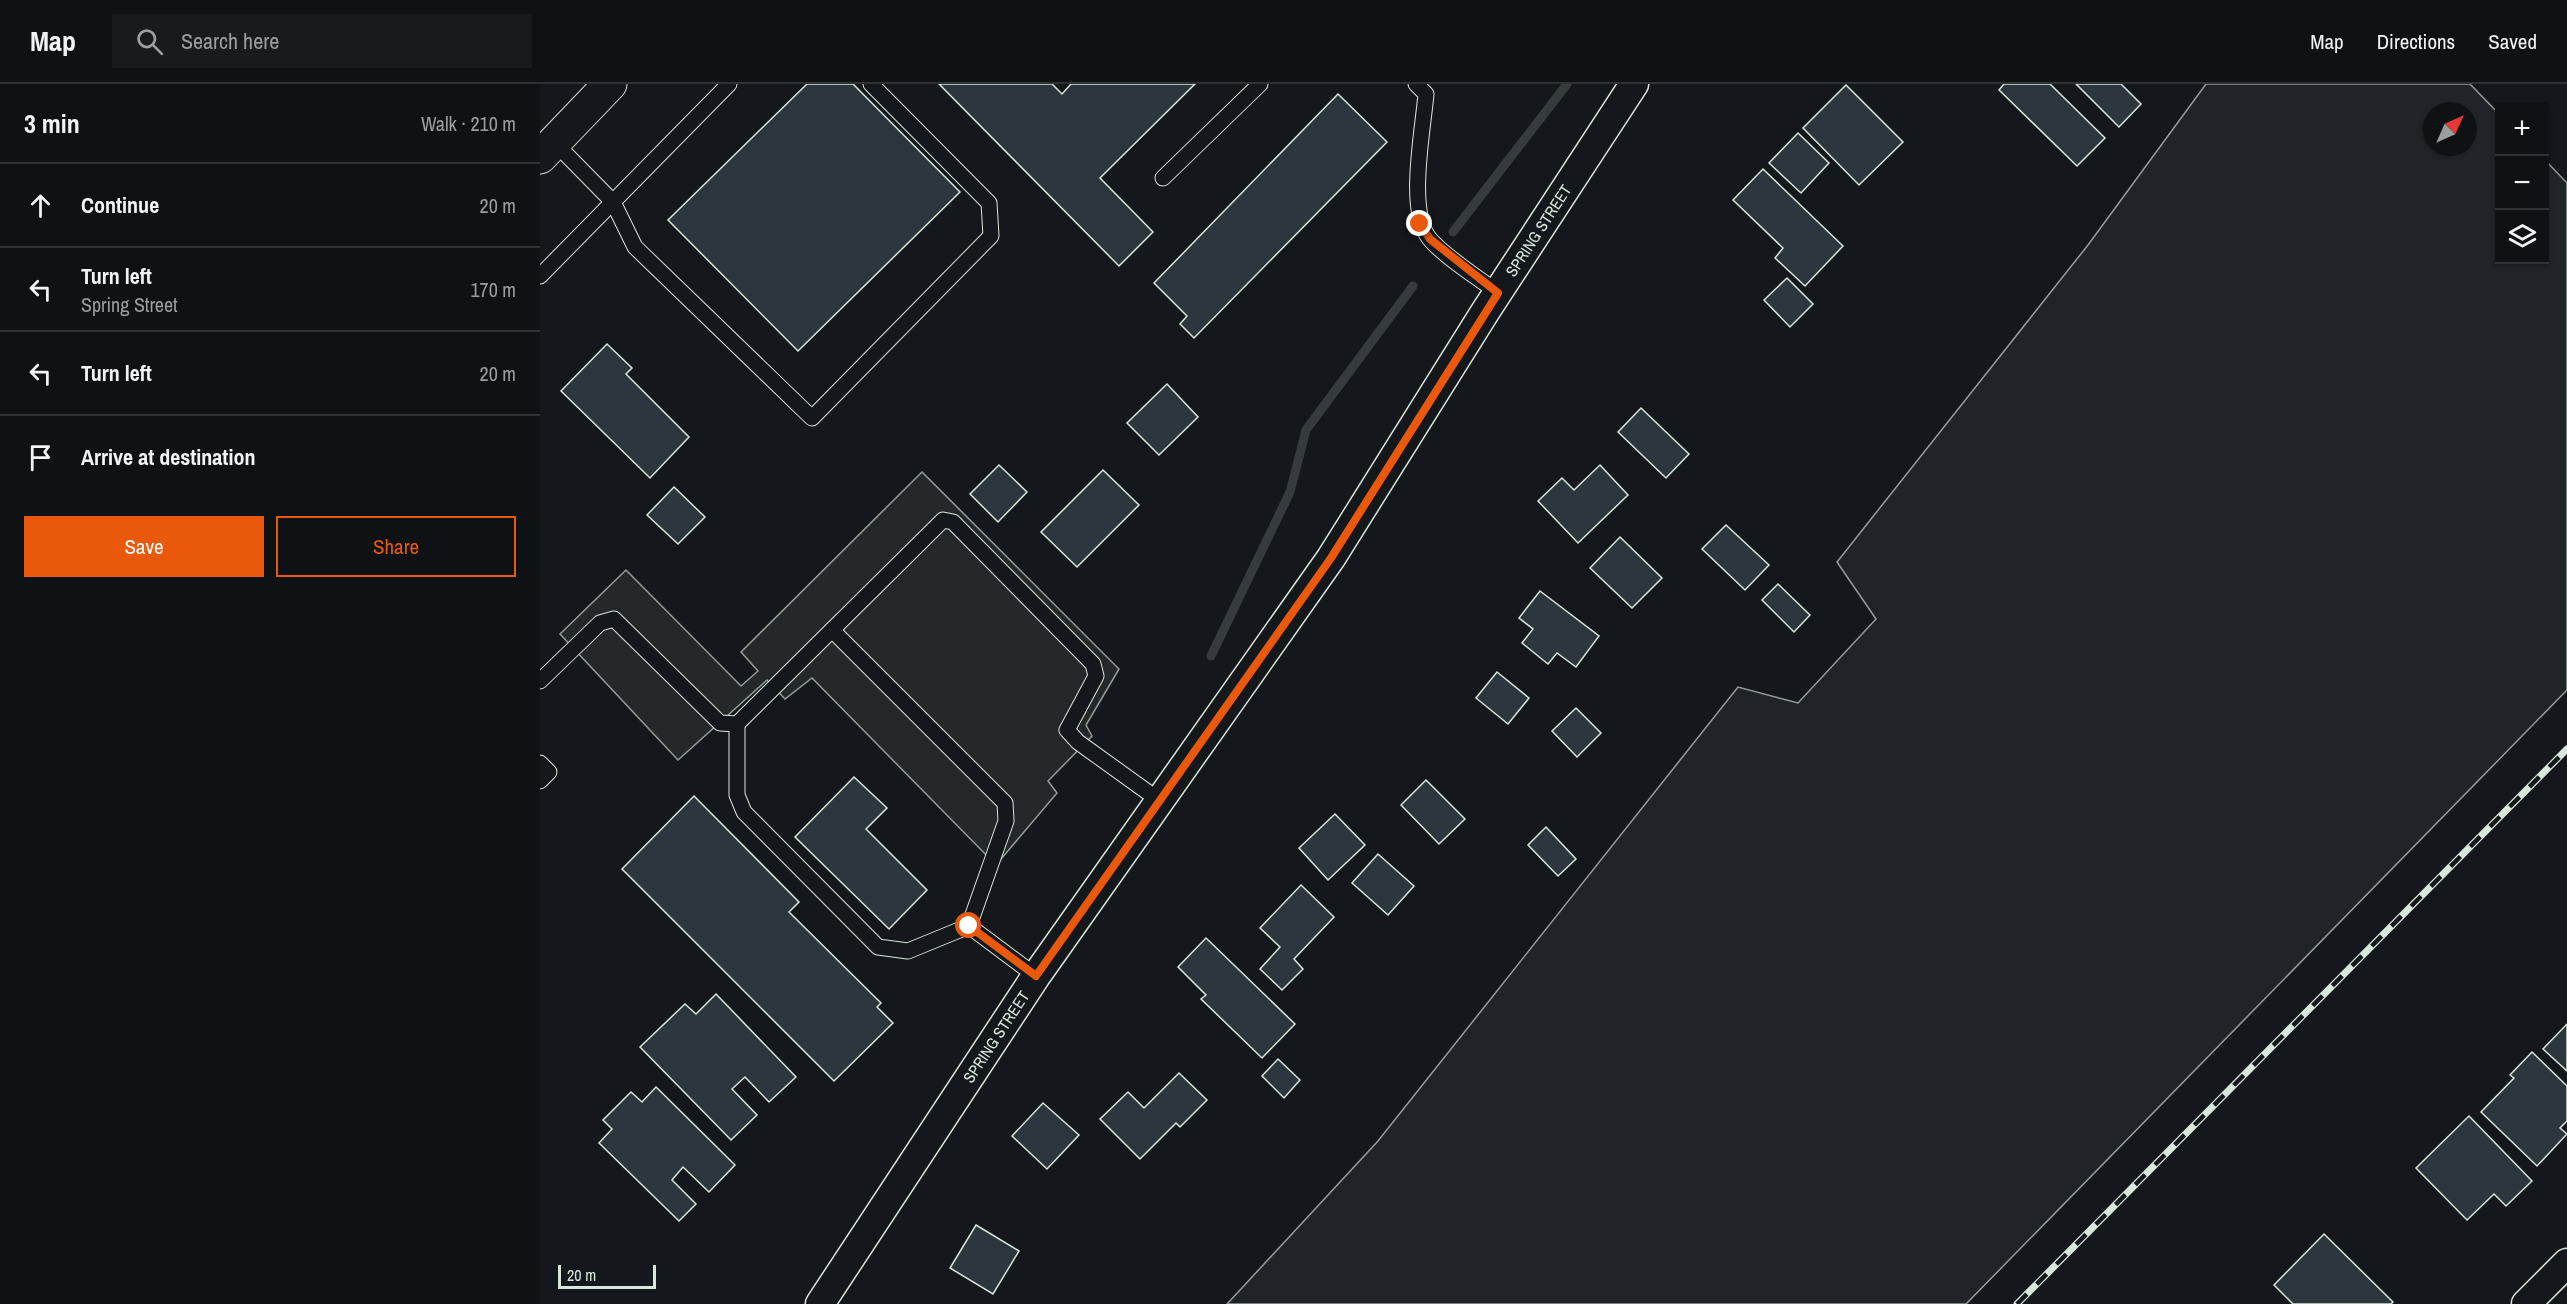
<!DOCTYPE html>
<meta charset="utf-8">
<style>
:root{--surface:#0f1215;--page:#181b1e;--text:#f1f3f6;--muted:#9b9ea0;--line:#2f3234;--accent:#ea580c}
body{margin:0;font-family:"Archivo Narrow",sans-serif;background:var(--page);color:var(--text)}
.controls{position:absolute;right:18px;top:18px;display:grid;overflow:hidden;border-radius:0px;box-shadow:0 2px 4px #0004}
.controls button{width:54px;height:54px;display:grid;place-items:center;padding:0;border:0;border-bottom:2px solid var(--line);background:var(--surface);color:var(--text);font:30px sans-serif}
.compass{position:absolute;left:1883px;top:18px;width:54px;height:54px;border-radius:50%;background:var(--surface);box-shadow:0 2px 4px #0004;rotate:45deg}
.scale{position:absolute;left:18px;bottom:15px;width:98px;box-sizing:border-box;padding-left:6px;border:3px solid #d8e6dc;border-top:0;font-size:16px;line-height:21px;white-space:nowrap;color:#d8e6dc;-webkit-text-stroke:4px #14181c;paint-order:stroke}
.stop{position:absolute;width:18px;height:18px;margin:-14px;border:4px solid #ea580c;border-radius:50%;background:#fff}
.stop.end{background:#ea580c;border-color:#fff;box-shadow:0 2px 6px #0008}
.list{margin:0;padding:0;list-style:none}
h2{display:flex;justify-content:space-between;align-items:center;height:78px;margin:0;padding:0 24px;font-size:26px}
h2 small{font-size:20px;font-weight:400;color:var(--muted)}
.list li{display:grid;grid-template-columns:39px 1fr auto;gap:18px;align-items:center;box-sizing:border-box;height:84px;padding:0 24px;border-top:2px solid var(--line)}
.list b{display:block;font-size:22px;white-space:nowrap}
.list p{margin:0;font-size:20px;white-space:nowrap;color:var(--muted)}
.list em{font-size:20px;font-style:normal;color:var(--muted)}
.actions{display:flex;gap:12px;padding:18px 24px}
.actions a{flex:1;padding:14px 0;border:2px solid var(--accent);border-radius:0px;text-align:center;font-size:21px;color:var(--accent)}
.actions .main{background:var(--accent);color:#fff}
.icon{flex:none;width:33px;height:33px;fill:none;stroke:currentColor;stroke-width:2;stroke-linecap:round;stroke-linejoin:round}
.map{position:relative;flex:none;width:2027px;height:1220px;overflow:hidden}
header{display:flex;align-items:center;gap:36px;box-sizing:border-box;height:84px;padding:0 30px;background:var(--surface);border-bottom:2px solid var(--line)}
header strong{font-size:28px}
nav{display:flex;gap:33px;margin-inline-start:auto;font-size:21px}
.search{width:420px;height:54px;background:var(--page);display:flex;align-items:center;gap:15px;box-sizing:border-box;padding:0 21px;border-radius:0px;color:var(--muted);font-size:22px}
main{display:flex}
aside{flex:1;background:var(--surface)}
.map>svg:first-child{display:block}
</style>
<header>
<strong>Map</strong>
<div class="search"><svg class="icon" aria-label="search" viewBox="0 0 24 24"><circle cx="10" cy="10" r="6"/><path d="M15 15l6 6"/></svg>Search here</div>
<nav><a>Map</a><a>Directions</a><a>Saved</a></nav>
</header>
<main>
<aside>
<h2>3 min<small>Walk · 210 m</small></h2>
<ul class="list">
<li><svg class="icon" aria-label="ahead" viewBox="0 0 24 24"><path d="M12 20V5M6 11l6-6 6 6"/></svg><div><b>Continue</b></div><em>20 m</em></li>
<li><svg class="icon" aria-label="left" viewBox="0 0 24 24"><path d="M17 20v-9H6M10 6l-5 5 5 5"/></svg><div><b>Turn left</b><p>Spring Street</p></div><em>170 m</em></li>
<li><svg class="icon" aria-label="left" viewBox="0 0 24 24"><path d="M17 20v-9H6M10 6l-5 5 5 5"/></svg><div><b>Turn left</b></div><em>20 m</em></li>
<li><svg class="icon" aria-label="arrive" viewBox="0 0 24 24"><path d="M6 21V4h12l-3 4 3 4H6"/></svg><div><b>Arrive at destination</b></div></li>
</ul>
<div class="actions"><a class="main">Save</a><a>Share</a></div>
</aside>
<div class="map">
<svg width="2027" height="1220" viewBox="0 0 2027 1220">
<rect width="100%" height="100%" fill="#14181c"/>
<!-- green -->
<path fill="#202428" stroke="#939e99" stroke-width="1.5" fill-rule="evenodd" d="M1666,0H1930L1959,30L1960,176H2004L2005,76L2027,99V606L1426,1220H687L838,1057L1198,603L1258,619L1336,535L1297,478L1548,161ZM1892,27H1928V63H1892Z"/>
<!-- parking -->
<path fill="#24282b" stroke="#939e99" stroke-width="1.5" d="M382,388L579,585L546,641L552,652L508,697L517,709L456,781L272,594L245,615L227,596L138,676L20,550L86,486L201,602L218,587L201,568Z"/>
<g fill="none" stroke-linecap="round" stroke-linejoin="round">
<!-- stream -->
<g stroke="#363b3e" stroke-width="9">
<path d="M913,148L1027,0"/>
<path d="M671,572L750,408L766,346L873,202"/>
</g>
</g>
<!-- building -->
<g fill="#2c363c" stroke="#d8e6dc" stroke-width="1.5">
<path d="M267,0H313L420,108L258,267L128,136Z"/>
<path d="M399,0H512L522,10L531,0H655L560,94L613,148L579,182Z"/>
<path d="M1464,0H1510L1565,54L1537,82L1459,6Z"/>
<path d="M1536,0H1581L1601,20L1579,43Z"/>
<path d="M1306,1L1363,58L1319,101L1263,44Z"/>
<path d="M798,10L847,58L654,254L640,240L647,232L614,199Z"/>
<path d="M1258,49L1289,79L1261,109L1229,79Z"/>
<path d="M1223,85L1303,162L1265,202L1235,174L1243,164L1193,116Z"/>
<path d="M1247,194L1273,220L1250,243L1224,216Z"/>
<path d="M67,260L92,284L86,290L149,353L110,394L21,307Z"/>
<path d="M627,300L658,333L619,371L587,339Z"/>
<path d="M1101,324L1149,370L1126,394L1078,348Z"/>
<path d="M459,381L487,408L458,438L430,410Z"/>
<path d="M1060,381L1088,411L1038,459L998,417L1022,394L1034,406Z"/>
<path d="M563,386L599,421L537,483L501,448Z"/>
<path d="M134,403L165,433L138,460L107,431Z"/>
<path d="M1186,441L1229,481L1205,506L1162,465Z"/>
<path d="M1080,453L1122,494L1092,524L1050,484Z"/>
<path d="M1238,500L1270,531L1254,548L1222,516Z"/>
<path d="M1000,507L1059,552L1036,583L1017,569L1008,580L982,559L993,545L979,534Z"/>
<path d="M957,588L989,614L968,640L936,614Z"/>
<path d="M1036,624L1061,649L1037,673L1012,647Z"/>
<path d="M314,693L347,724L326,745L387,806L349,845L255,753Z"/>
<path d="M886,696L925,735L899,760L861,721Z"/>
<path d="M154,712L259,818L249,828L341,919L337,923L353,939L294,997L82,785Z"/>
<path d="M795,730L825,761L788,796L759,764Z"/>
<path d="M1006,743L1036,775L1018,792L988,761Z"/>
<path d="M838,770L874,802L848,831L812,799Z"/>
<path d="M761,801L794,833L754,875L763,885L742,906L720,885L740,863L720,844Z"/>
<path d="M666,854L755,940L722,974L661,915L666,911L638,883Z"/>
<path d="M176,910L256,993L229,1018L205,993L192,1005L217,1031L191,1056L100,963L145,920L156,930Z"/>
<path d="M2027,940V987L2003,965Z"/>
<path d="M1992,968L2027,1002V1037L2020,1044L2027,1050L1997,1082L1941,1028L1974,994L1970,991Z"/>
<path d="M738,975L760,996L744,1014L722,992Z"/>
<path d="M639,989L667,1016L640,1043L636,1039L600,1075L560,1035L588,1008L604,1024Z"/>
<path d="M116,1003L195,1081L169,1108L143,1083L132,1096L156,1120L139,1137L59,1059L72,1045L63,1036L91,1008L102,1018Z"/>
<path d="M503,1019L539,1051L507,1085L472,1052Z"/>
<path d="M1929,1032L1992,1097L1966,1122L1954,1110L1927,1136L1876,1084Z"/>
<path d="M436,1141L479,1167L453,1210L410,1184Z"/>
<path d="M1784,1150L1853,1218L1851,1220H1753L1734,1201Z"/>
</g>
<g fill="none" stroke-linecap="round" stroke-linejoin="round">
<defs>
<g id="service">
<path d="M876,0L886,10C883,46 867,126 889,154C902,171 940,195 958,209"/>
<path d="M14,58L73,118L95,163L272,334L451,152L449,119L331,0"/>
<path d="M623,94L720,0"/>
<path d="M0,192L189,0"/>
<path d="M292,546L465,719L466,737L429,842"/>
<path d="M0,597L60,539L74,535L180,639L197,640L403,436L413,438L553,580L556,592L527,646L538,658L620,717"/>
<path d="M197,640V711L204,728L338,863L368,867L429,842L496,892"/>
<path d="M0,679L9,688L0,697"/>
</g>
<g id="minor">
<path id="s1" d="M280,1220L496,892L791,474L945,228L1094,0"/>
<path d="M1986,1220L2027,1179"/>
</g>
<path id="trunk" d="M0,73L70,0"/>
</defs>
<!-- service casing -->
<use href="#service" stroke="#d8e6dc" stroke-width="17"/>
<!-- minor casing -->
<use href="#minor" stroke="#d8e6dc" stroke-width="31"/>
<!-- trunk casing -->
<use href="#trunk" stroke="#d8e6dc" stroke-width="35"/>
<!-- service -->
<use href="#service" stroke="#14181c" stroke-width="15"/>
<!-- minor -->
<use href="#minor" stroke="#14181c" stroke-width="28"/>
<!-- trunk -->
<use href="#trunk" stroke="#14181c" stroke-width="33"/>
<defs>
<path id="rail" d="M1477,1220L2027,665"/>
</defs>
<!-- rail casing -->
<use href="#rail" stroke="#d8e6dc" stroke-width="7"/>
<!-- rail -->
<use href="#rail" stroke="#14181c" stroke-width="4.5" stroke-dasharray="14" stroke-linecap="butt"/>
</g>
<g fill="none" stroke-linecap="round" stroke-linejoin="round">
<!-- route -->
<path stroke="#ea580c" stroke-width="8" d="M429,842L496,892L791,474L958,209L890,155L880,140"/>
</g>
<g text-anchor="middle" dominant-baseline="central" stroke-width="4.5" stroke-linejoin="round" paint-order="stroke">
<!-- street labels -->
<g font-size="16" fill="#d8e6dc" stroke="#14181c">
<text stroke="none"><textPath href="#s1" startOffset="1292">SPRING STREET</textPath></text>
<text stroke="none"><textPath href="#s1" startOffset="320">SPRING STREET</textPath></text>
</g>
</g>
</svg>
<div class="controls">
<button>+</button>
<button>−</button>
<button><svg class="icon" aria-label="layers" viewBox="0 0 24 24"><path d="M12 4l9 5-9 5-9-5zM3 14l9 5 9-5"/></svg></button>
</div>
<svg class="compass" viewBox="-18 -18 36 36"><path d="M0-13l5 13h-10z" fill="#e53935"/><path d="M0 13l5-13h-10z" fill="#9b9ea0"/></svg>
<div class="scale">20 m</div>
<div class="stop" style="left:429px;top:842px"></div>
<div class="stop end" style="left:880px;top:140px"></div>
</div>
</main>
